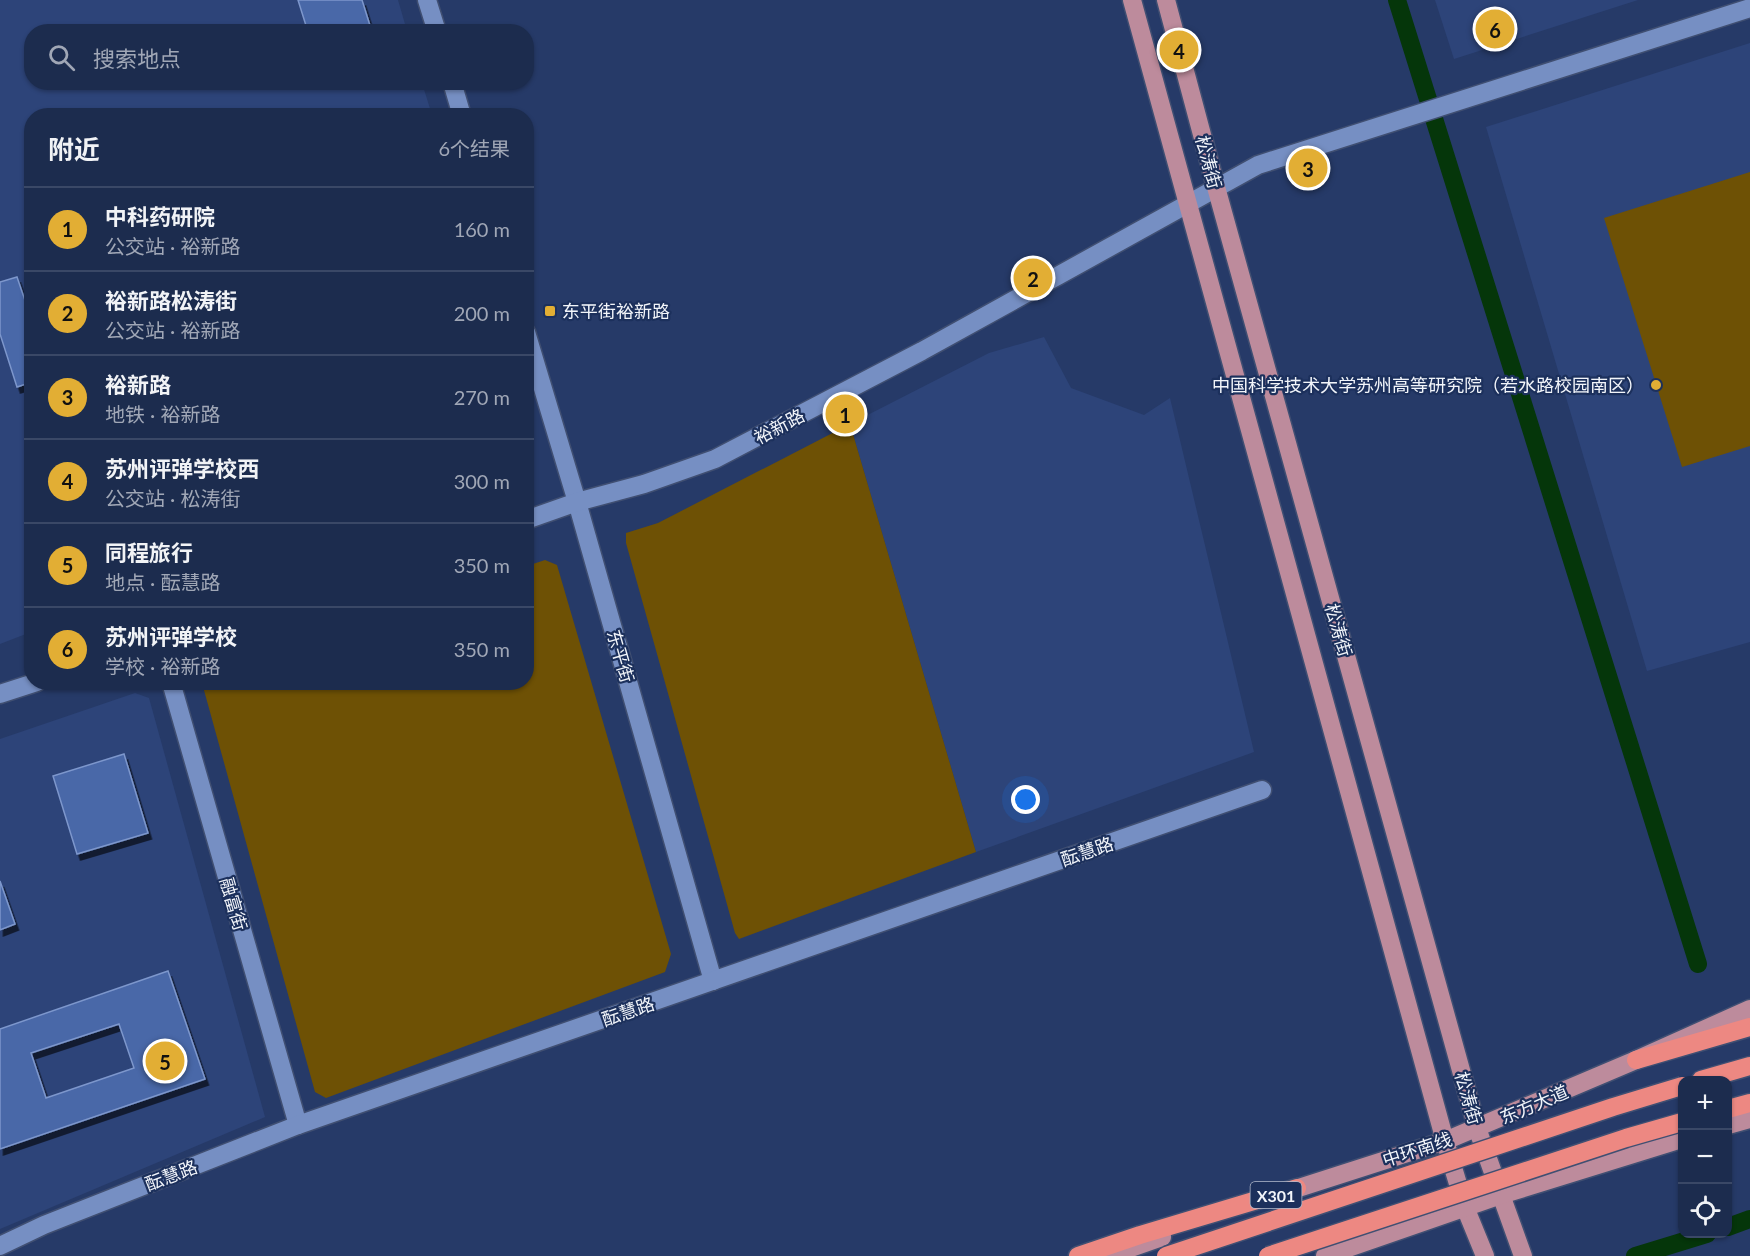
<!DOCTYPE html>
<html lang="zh">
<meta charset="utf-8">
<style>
:root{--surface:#1c2c4e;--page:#253455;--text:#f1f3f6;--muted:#a0a7b6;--line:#3a4866;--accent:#e2ae34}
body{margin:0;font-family:Lato,"Noto Sans SC",sans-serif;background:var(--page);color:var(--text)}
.controls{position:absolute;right:18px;bottom:18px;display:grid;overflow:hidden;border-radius:12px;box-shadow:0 2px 4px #0004}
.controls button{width:54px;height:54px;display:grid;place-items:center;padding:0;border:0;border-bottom:2px solid var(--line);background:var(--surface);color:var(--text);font:30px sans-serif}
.you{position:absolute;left:1026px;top:800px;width:21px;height:21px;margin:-15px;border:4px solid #fff;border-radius:50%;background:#1a73e8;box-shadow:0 0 0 9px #1a73e833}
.badge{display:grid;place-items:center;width:39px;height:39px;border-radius:50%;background:var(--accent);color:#111;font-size:20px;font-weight:700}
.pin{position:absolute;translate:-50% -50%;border:3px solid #fff;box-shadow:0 2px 6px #0006}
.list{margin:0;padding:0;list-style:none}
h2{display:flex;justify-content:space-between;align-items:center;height:78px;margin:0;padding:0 24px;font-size:26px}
h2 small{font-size:20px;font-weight:400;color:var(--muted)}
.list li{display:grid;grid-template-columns:39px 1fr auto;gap:18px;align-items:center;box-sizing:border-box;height:84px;padding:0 24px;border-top:2px solid var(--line)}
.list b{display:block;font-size:22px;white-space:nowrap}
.list p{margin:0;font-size:20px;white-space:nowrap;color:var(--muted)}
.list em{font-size:20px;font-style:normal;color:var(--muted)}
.icon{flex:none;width:33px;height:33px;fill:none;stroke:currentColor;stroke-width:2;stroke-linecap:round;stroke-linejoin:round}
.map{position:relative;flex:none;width:1750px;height:1256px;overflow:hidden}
.search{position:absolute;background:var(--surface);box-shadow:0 2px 4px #0004;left:24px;top:24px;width:510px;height:66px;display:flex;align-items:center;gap:15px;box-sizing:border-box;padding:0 21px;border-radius:24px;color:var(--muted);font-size:22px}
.panel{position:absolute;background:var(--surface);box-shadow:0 2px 4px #0004;left:24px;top:108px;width:510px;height:582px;border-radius:24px}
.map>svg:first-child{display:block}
</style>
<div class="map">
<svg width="1750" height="1256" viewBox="0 0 1750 1256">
<defs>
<filter id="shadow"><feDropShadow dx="3.5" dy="6" stdDeviation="0" flood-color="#0009"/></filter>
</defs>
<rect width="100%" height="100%" fill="#263a68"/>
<!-- built -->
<g fill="#2d4479">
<path d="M0,0H398L407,31L32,32V82L422,83L432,115L32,116L31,632L0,644Z"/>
<path d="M1435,0H1638L1454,59Z"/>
<path d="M1750,43V642L1647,671L1486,127Z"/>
<path d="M1044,337L1071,388L1144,415L1170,398L1254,752L976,852L850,424L989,353Z"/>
<path d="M135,693L149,698L265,1117L0,1229V739Z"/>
</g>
<!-- green -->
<g fill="#6e5105">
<path d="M1750,172V446L1682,467L1604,218Z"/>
<path d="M850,424L976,852L739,939L735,933L626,543V533L658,523Z"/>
<path d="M545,560L557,565L671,954L665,972L326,1098L315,1092L202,683L526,682L527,566Z"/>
</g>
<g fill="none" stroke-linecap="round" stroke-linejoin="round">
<!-- canal -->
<g stroke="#05360a" stroke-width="18">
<path d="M1397,0L1698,964"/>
<path d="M1728,1227L1750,1219"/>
<path d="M1635,1256L1707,1234"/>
</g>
</g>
<!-- building -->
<g fill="#4967a8" stroke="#7d97cc" stroke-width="1.5" fill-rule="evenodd" filter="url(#shadow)">
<path d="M298,0H362L372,32H308Z"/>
<path d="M17,277L32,321V382L17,387L0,334V282Z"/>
<path d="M124,754L148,833L77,854L53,776Z"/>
<path d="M0,881L15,924L0,930Z"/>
<path d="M168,971L205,1079L0,1149V1029ZM119,1024L134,1068L46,1098L31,1053Z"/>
</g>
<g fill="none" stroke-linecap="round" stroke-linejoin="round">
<defs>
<g id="minor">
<path d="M427,0L437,32"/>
<path d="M452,82L462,116"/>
<path d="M526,332L577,502L713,981"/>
<path d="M526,520L577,502L644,484L715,459L922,351L1258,165L1750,8"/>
<path d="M171,682L298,1125"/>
<path d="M0,694L37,682"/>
<path d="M0,1246L44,1225L298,1125L1262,790"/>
</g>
<g id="major">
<path d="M1132,0L1445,1141L1465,1207L1485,1256"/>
<path d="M1166,0L1216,187L1477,1128L1523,1256"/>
<path d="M1728,1125L1750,1119"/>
<path d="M1283,1193L1445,1141L1636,1060L1750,1009"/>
<path d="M1108,1256L1162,1237"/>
<path d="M1325,1256L1501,1195L1682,1139"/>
</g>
<g id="highway">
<path d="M1636,1060L1750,1027"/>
<path d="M1701,1080L1750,1066"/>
<path d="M1728,1109L1750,1103"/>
<path d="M1078,1256L1140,1235L1297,1188"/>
</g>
</defs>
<!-- minor casing -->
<use href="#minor" stroke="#404f72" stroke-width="21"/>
<!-- major casing -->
<use href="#major" stroke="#404f72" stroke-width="21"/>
<!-- highway casing -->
<use href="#highway" stroke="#404f72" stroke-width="21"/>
<!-- minor -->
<use href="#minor" stroke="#768fc3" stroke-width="18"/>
<!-- major -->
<use href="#major" stroke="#bd8b9c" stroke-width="18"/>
<!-- highway -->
<use href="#highway" stroke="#ed8882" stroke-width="18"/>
<defs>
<g id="highway-bridge">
<path d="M1166,1256L1613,1107L1682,1086"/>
<path d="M1268,1256L1626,1138L1682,1122"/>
</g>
</defs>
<!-- highway-bridge casing -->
<use href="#highway-bridge" stroke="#404f72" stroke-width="21" stroke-linecap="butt"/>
<!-- highway-bridge -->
<use href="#highway-bridge" stroke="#ed8882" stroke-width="18"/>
</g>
<!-- markers -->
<g fill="#e2ae34" stroke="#1c305c" stroke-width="2">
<rect x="544" y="305" width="12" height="12" rx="3"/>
<circle cx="1656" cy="385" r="6"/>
</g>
<g text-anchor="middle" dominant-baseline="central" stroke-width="4.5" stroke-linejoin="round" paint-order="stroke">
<!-- shield labels -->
<rect fill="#1c305c" stroke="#b2bacb" stroke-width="1.5" x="1250.5" y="1182" width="51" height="26" rx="4.5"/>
<g font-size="16" font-weight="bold" fill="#f2f5fa">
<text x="1276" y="1195">X301</text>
</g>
<!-- street labels -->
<g font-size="18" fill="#f2f5fa" stroke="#1c305c">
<text transform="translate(1209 162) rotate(75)">松涛街</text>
<text transform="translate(779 426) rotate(-28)">裕新路</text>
<text transform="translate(1339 630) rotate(74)">松涛街</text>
<text transform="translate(621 656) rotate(74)">东平街</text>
<text transform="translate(1087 851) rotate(-19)">酝慧路</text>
<text transform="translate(234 904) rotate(74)">融富街</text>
<text transform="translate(628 1011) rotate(-19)">酝慧路</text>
<text transform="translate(1469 1098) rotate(74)">松涛街</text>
<text transform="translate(1534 1104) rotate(-23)">东方大道</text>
<text transform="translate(1417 1149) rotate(-18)">中环南线</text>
<text transform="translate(171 1175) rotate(-21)">酝慧路</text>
</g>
<!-- poi labels -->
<g font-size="18" fill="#f2f5fa" stroke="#1c305c" text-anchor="start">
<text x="562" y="311">东平街裕新路</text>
<text x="1644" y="385" text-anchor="end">中国科学技术大学苏州高等研究院（若水路校园南区）</text>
</g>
</g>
</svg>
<div class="controls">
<button>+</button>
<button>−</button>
<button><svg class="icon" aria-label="locate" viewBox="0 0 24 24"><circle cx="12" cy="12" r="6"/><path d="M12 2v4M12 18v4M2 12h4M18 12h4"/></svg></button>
</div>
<div class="you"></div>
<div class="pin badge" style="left:845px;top:414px">1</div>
<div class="pin badge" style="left:1033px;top:278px">2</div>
<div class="pin badge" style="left:1308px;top:168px">3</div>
<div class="pin badge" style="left:1179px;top:50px">4</div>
<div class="pin badge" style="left:165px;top:1061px">5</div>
<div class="pin badge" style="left:1495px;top:29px">6</div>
<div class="search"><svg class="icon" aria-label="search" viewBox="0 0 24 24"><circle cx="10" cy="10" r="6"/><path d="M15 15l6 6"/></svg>搜索地点</div>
<section class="panel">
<h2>附近<small>6个结果</small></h2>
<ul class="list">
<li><span class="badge">1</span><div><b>中科药研院</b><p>公交站 · 裕新路</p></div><em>160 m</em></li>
<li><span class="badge">2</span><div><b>裕新路松涛街</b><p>公交站 · 裕新路</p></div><em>200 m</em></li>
<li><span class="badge">3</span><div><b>裕新路</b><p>地铁 · 裕新路</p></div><em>270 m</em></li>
<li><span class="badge">4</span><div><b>苏州评弹学校西</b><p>公交站 · 松涛街</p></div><em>300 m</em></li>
<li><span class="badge">5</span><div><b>同程旅行</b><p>地点 · 酝慧路</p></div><em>350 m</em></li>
<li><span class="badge">6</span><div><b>苏州评弹学校</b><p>学校 · 裕新路</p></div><em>350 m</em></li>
</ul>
</section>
</div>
